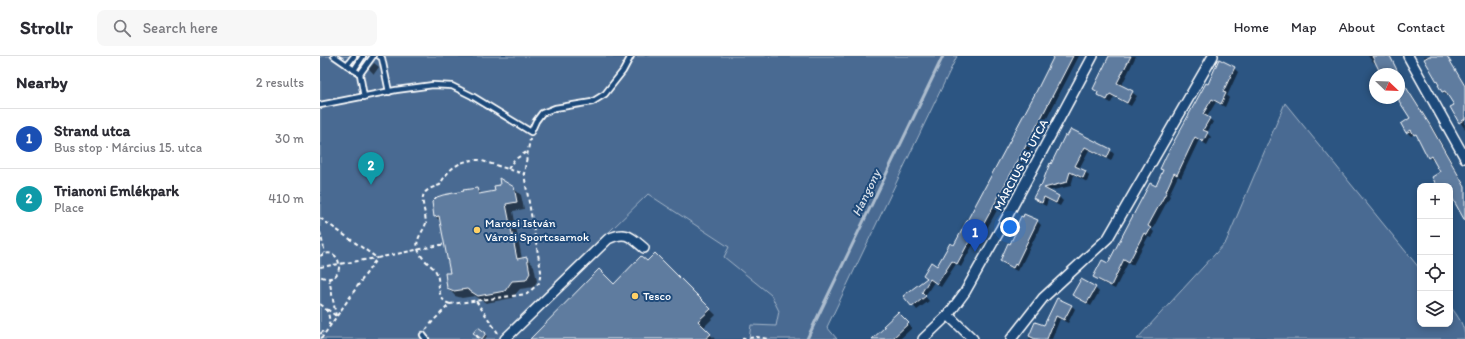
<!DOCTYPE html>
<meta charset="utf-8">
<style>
:root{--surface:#fff;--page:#f7f7f7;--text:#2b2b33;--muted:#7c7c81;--line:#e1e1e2;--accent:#8a764a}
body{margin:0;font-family:Itim,sans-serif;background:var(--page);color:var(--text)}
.controls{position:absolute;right:12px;bottom:12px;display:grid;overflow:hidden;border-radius:8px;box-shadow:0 2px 6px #0003}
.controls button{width:36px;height:36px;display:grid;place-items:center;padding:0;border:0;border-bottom:1px solid var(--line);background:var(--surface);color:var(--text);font:20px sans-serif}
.compass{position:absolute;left:1049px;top:12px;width:36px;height:36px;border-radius:50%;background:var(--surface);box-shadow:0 2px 6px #0003;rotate:113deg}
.you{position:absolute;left:690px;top:171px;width:14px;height:14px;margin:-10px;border:3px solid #fff;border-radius:50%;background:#1a73e8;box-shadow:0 0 0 6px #1a73e833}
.badge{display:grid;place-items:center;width:26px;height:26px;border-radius:50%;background:var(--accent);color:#fff;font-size:13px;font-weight:700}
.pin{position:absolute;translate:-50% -33px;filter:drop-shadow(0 1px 2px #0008)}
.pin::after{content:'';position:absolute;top:21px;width:14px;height:12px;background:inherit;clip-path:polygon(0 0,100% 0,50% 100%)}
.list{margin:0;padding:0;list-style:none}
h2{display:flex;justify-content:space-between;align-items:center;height:52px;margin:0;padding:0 16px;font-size:17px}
h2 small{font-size:13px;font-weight:400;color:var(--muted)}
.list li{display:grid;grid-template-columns:26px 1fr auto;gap:12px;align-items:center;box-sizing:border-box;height:60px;padding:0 16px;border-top:1px solid var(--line)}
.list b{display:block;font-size:15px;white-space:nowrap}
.list p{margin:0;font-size:13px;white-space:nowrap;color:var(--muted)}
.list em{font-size:13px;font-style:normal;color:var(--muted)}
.icon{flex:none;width:22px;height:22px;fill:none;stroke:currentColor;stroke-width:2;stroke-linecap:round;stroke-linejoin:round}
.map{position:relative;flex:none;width:1145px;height:283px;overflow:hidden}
header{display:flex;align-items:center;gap:24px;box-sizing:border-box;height:56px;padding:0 20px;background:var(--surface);border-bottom:1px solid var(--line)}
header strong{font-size:19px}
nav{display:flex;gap:22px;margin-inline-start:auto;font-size:14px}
.search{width:280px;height:36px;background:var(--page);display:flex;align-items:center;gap:10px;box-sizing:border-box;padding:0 14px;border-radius:8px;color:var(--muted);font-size:15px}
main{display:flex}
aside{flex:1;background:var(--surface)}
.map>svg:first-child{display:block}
</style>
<header>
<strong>Strollr</strong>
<div class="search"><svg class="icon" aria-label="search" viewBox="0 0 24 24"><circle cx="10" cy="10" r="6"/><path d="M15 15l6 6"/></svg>Search here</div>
<nav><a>Home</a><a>Map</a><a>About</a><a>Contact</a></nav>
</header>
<main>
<aside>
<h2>Nearby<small>2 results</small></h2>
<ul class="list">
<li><span class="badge" style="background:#1a4fb4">1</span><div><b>Strand utca</b><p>Bus stop · Március 15. utca</p></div><em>30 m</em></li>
<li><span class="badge" style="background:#0f9aa8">2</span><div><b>Trianoni Emlékpark</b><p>Place</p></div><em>410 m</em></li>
</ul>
</aside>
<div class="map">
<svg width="1145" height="283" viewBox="0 0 1145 283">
<rect width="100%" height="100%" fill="#2c5582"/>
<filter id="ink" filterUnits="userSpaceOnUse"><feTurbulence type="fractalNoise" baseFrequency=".025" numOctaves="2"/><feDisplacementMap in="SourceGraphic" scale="8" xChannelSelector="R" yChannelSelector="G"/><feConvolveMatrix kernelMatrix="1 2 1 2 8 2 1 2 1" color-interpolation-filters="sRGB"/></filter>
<g filter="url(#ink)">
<!-- built -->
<path fill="#3b618b" d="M328,138L409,191L404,201L451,239L459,255L456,270L431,269L429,283H179Z"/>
<!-- green -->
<g fill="#486b92" stroke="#a4b5c8">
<path d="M0,0H637L507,271L517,283H429L431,269L456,270L459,255L451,239L404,201L409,191L328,138L179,283H0Z"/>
<path d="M965,47L1100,213V268H1130V250C1138,260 1145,270 1145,283H817L906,186Z"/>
</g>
<!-- shadow -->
<g fill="#0007">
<path d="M736,0H759L725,66L658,189L654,187L641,211L636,208L621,231L614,226L605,240L609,245L597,254L585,240L608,222L634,190Z"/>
<path d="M791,0H816L802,29L817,40L811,50L794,41L791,47L782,42L774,33Z"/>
<path d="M1048,0H1066L1055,8Z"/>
<path d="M1104,0H1126L1145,29V73L1140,66L1135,49L1128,39L1127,40L1123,36Z"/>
<path d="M54,7L59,11L54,18L49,13Z"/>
<path d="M1073,7L1076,11L1087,32L1114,74L1145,130V163L1130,135V130H1118L1121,117L1114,104L1113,105L1109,101L1099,82L1095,78L1091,80L1087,76L1091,62L1078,42L1079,18H1062Z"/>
<path d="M914,12L918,16L907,40L909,42L905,51L896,46L887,61L893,66L887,77L891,81L887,89L879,84L861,122L858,120L849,139L850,140L832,174L834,176L831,182L828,181L813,209L808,207L795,233L779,225L775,221L788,208L837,131L888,29Z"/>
<path d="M745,81L790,94L794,98L791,105L769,94L759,113L766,116L769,120L767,126L754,119L751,130L729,135L739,141L743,145L740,150L728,144L726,150L718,146L714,142L721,131Z"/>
<path d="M193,132L201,139L204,153L193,155L202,203L207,202L214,210L217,225L214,231L200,233L192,242L166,247L155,240L142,242L135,240L128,232L132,218L122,167L115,160L157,133L162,138Z"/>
<path d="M717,165L721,169L700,212L699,211L697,215L685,209L681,205L691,190Z"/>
<path d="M335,198L396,259L383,272L395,283H211L294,229L327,206Z"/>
<path d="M775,232L779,236L771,250L757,242L753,238Z"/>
<path d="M738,243L751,249L755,253L748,267L740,263L732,283H709L716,267L725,271Z"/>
<path d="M578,257L592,272L580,283H553L566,272Z"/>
<path d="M158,272L167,280L165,283H162L154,277Z"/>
</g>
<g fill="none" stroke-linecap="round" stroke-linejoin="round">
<!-- stream -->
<path stroke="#acbcce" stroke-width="3" d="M487,283L623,0"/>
</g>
<!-- building -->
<g fill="#5e7c9f" stroke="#fff">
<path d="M734,0H753L721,62L654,186L650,184L637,208L632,205L617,228L610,223L602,236L606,240L592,251L583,240L607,222L603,219L611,206L617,210L630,187L634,189L717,34Z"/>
<path d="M789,0H811L797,27L813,35L807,47L790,38L787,44L777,39L778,36L773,33Z"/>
<path d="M1052,0H1070L1079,18H1061Z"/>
<path d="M1109,0H1127L1145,30V63L1139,67L1130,51L1134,49L1125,35L1122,36L1118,29H1119L1104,3Z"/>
<path d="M899,3L915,11L903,36L906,37L901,48L892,43L883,58L890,62L883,74L888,76L883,86L875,81L857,119L854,117L846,135H847L828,170L831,172L827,179L824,177L809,206L804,203L791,230L773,221L782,204L788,207L830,127L836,130L843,114L840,113L846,100L886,27L888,28Z"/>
<path d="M1079,19L1084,28L1110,69L1145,131V165L1130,138V130H1117L1112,121L1120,116L1111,100L1108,102L1096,78L1094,79L1091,74L1086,77L1081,68L1090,62L1079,45Z"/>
<path d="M751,73L791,93L787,102L765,91L755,110L766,115L763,122L750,116L747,126L724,132L739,140L736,147L724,141L722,147L713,142L720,129L721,130L730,107L731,108L745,79L747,80Z"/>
<path d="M179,122L194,131L197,146L186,148L197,203L207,201L210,217L206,224L192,225L185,235L158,240L147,233L134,235L127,232L125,217H130L119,160L114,161L112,146L117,141L123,139L144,135L143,134L157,132L159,138L175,135L174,130L180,129Z"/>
<path d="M704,158L718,164L696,209L695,208L693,212L680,205L688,187L690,188L698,171H696L701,160L703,161Z"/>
<path d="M335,197L391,253L378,265L391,278L385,283H210L279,213L294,228L321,200L327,205Z"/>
<path d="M761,223L776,231L767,247L752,239Z"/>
<path d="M737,242L752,249L744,264L736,260L727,283H715L709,280L715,266L724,269Z"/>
<path d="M578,256L589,267L572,283H552L565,271L563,270Z"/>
<path d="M158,271L166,277L162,283L153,277Z"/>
</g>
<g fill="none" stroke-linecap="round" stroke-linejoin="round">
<defs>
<g id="service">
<path d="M14,0L40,18L44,41"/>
<path d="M59,0L62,2L69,36"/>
<path d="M27,9L34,0"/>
<path d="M34,14L43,0"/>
<path d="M40,18L53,0"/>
<path d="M0,49L76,34L113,29L132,30L152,40L211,76L216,65L222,57L235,52L272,46L285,38L303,15L311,0"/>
<path d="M103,279L106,283"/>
</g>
<g id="minor">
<path d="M1088,0L1145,102"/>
<path d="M628,259L653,283"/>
<path d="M185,283L288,183C306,174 311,181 324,192"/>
<path d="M603,283L628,259L645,236L680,174L773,0"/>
<path d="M691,283L723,242L788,182L893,0"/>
</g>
</defs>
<!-- service casing -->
<use href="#service" stroke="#fff" stroke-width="8"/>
<!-- minor casing -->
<use href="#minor" stroke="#fff" stroke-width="12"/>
<!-- path -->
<g stroke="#fff" stroke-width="2" stroke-dasharray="4 3" stroke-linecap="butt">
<path d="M188,113L194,104L208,95"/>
<path d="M0,162L57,202L125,188"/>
<path d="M0,176L5,197"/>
<path d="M0,200C25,186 26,233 0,220"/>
<path d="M0,211L57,202"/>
<path d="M9,222L16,260"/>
<path d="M156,245L178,277"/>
<path d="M0,248C8,253 10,260 9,269"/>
<path d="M130,248C114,243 122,224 115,214C109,207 101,203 98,193C95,182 103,177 106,167C106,164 105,161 105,158C101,140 100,135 120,129C127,113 141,103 159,104L204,118"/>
<path d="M7,253L16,260"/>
<path d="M106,274L113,265L130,248L207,238L219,227L221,215L204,118L210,83"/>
<path d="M0,278L5,274"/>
<path d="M156,279L159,283"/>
<path d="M1,283L57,202"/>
<path d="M422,283L437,281L448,283"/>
</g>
<!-- service -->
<use href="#service" stroke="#1f4a7a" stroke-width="4.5"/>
<!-- minor -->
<use href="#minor" stroke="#1f4a7a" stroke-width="9"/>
</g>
</g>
<!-- markers -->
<g fill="#ffd166" stroke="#1f4a7a" stroke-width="1.5">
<circle cx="157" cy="174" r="4"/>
<circle cx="315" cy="240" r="4"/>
</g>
<g text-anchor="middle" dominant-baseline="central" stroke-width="4" stroke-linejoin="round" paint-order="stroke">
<!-- street labels -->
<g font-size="12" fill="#fff" stroke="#1f4a7a">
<text transform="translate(701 109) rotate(-62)">MÁRCIUS 15. UTCA</text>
</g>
<!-- poi labels -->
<g font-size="12" fill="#fff" stroke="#1f4a7a" text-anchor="start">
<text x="165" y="167">Marosi István<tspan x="165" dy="14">Városi Sportcsarnok</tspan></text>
<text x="323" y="240">Tesco</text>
</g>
<!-- water labels -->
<g font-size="13" font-style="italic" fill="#d5dde6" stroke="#1f4a7a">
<text transform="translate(546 137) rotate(-64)">Hangony</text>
</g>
</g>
</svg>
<div class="controls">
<button>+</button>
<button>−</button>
<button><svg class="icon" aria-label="locate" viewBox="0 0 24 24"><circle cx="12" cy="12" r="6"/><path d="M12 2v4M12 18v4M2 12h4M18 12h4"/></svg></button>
<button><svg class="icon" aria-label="layers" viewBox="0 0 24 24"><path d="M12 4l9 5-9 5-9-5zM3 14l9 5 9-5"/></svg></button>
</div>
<svg class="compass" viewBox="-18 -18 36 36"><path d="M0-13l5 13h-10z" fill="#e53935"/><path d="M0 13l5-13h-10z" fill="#7c7c81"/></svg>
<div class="you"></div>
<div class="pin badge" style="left:655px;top:196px;background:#1a4fb4">1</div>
<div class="pin badge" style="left:51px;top:129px;background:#0f9aa8">2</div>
</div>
</main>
